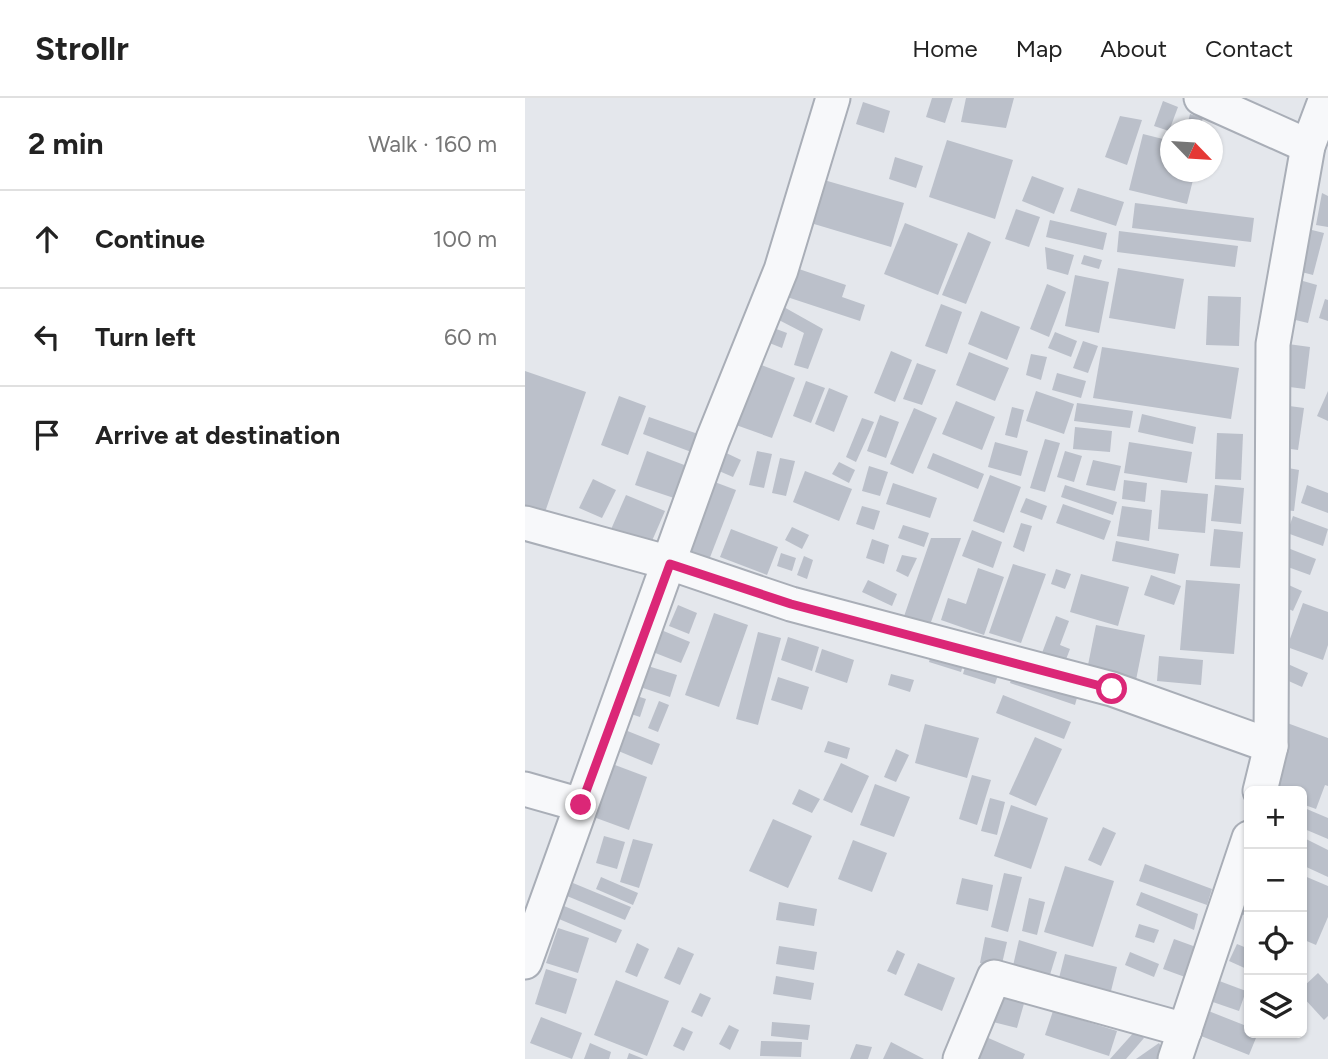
<!DOCTYPE html>
<meta charset="utf-8">
<style>
:root{--surface:#fff;--page:#f2f2f2;--text:#222;--muted:#767676;--line:#e0e0e0}
body{margin:0;font-family:Figtree,sans-serif;background:var(--page);color:var(--text)}
.controls{position:absolute;right:21px;bottom:21px;display:grid;overflow:hidden;border-radius:10px;box-shadow:0 2px 5px #0004}
.controls button{width:63px;height:63px;display:grid;place-items:center;padding:0;border:0;border-bottom:2px solid var(--line);background:var(--surface);color:var(--text);font:35px sans-serif}
.compass{position:absolute;left:635px;top:21px;width:63px;height:63px;border-radius:50%;background:var(--surface);box-shadow:0 2px 5px #0004;rotate:115deg}
.stop{position:absolute;width:21px;height:21px;margin:-16px;border:5px solid #db2777;border-radius:50%;background:#fff}
.stop.end{background:#db2777;border-color:#fff;box-shadow:0 2px 7px #0008}
.list{margin:0;padding:0;list-style:none}
h2{display:flex;justify-content:space-between;align-items:center;height:91px;margin:0;padding:0 28px;font-size:30px}
h2 small{font-size:23px;font-weight:400;color:var(--muted)}
.list li{display:grid;grid-template-columns:46px 1fr auto;gap:21px;align-items:center;box-sizing:border-box;height:98px;padding:0 28px;border-top:2px solid var(--line)}
.list b{display:block;font-size:26px;white-space:nowrap}
.list em{font-size:23px;font-style:normal;color:var(--muted)}
.icon{flex:none;width:38px;height:38px;fill:none;stroke:currentColor;stroke-width:2;stroke-linecap:round;stroke-linejoin:round}
.map{position:relative;flex:none;width:803px;height:961px;overflow:hidden}
header{display:flex;align-items:center;gap:42px;box-sizing:border-box;height:98px;padding:0 35px;background:var(--surface);border-bottom:2px solid var(--line)}
header strong{font-size:33px}
nav{display:flex;gap:38px;margin-inline-start:auto;font-size:24px}
main{display:flex}
aside{flex:1;background:var(--surface)}
.map>svg:first-child{display:block}
</style>
<header>
<strong>Strollr</strong>
<nav><a>Home</a><a>Map</a><a>About</a><a>Contact</a></nav>
</header>
<main>
<aside>
<h2>2 min<small>Walk · 160 m</small></h2>
<ul class="list">
<li><svg class="icon" aria-label="ahead" viewBox="0 0 24 24"><path d="M12 20V5M6 11l6-6 6 6"/></svg><div><b>Continue</b></div><em>100 m</em></li>
<li><svg class="icon" aria-label="left" viewBox="0 0 24 24"><path d="M17 20v-9H6M10 6l-5 5 5 5"/></svg><div><b>Turn left</b></div><em>60 m</em></li>
<li><svg class="icon" aria-label="arrive" viewBox="0 0 24 24"><path d="M6 21V4h12l-3 4 3 4H6"/></svg><div><b>Arrive at destination</b></div></li>
</ul>
</aside>
<div class="map">
<svg width="803" height="961" viewBox="0 0 803 961">
<rect width="100%" height="100%" fill="#e4e7ec"/>
<!-- building -->
<g fill="#bbc0ca">
<path d="M407,0H428L420,25L401,19Z"/>
<path d="M441,0H489L481,30L436,24Z"/>
<path d="M638,3L653,9L644,33L629,28Z"/>
<path d="M338,4L365,13L359,35L331,26Z"/>
<path d="M665,16L678,20L674,32H661Z"/>
<path d="M595,18L617,22L602,67L580,59Z"/>
<path d="M618,36L646,43V74H670L662,106L604,92Z"/>
<path d="M422,42L488,62L470,121L404,99Z"/>
<path d="M370,59L398,68L391,90L364,81Z"/>
<path d="M507,78L539,90L529,116L497,103Z"/>
<path d="M292,80L379,105L366,149L279,123Z"/>
<path d="M553,90L599,104L591,128L545,113Z"/>
<path d="M797,95L803,98V129L791,127Z"/>
<path d="M610,105L729,120L726,144L607,130Z"/>
<path d="M491,111L515,119L504,149L480,141Z"/>
<path d="M525,122L582,135L578,152L521,139Z"/>
<path d="M380,125L433,146L413,197L359,176Z"/>
<path d="M775,129L799,135L788,177L765,171Z"/>
<path d="M594,133L713,148L710,169L592,154Z"/>
<path d="M443,134L466,144L441,206L417,197Z"/>
<path d="M520,149L549,157L543,177L522,171Z"/>
<path d="M559,157L577,162L574,171L556,166Z"/>
<path d="M271,170L321,187L317,199L340,207L335,223L262,199Z"/>
<path d="M593,170L659,181L650,231L584,220Z"/>
<path d="M550,177L584,184L574,235L540,228Z"/>
<path d="M771,181L792,187L783,225L762,220Z"/>
<path d="M522,186L541,194L524,239L505,231Z"/>
<path d="M683,198L716,199L714,248L681,247Z"/>
<path d="M800,201L803,202V223L794,220Z"/>
<path d="M416,206L437,214L422,256L400,248Z"/>
<path d="M257,208L298,231L283,271L269,267L279,235L250,220Z"/>
<path d="M456,213L495,229L482,262L443,246Z"/>
<path d="M246,229L262,235L257,250L242,244Z"/>
<path d="M530,234L552,243L546,259L523,250Z"/>
<path d="M558,243L573,248L563,275L548,270Z"/>
<path d="M763,246L785,249L780,291L757,288Z"/>
<path d="M577,249L714,270L706,321L568,300Z"/>
<path d="M366,253L387,262L370,304L349,295Z"/>
<path d="M444,254L484,270L470,303L431,287Z"/>
<path d="M506,256L522,259L516,282L501,277Z"/>
<path d="M392,265L411,272L397,307L378,301Z"/>
<path d="M234,266L270,280L247,340L211,327Z"/>
<path d="M0,273L61,294L17,423L0,417Z"/>
<path d="M532,275L561,283L556,300L527,292Z"/>
<path d="M281,283L300,290L286,325L268,318Z"/>
<path d="M304,290L323,298L309,334L290,326Z"/>
<path d="M511,293L549,306L539,336L501,323Z"/>
<path d="M803,293V323L792,318Z"/>
<path d="M94,298L121,308L103,357L76,347Z"/>
<path d="M431,303L470,319L457,352L417,336Z"/>
<path d="M552,305L608,313L605,330L549,323Z"/>
<path d="M757,307L779,310L773,352L751,349Z"/>
<path d="M487,309L499,312L492,340L480,337Z"/>
<path d="M389,310L412,320L388,376L365,366Z"/>
<path d="M617,316L671,329L668,346L613,334Z"/>
<path d="M355,317L374,324L361,360L342,353Z"/>
<path d="M124,319L176,337L169,355L118,336Z"/>
<path d="M337,320L349,324L331,364L321,359Z"/>
<path d="M550,329L587,333L585,354L548,351Z"/>
<path d="M692,335L718,336L716,382L690,381Z"/>
<path d="M520,341L535,345L520,394L505,390Z"/>
<path d="M470,344L503,353L496,378L463,369Z"/>
<path d="M604,344L667,354L662,385L599,375Z"/>
<path d="M195,352L216,362L208,379L187,370Z"/>
<path d="M122,353L162,368L149,400L110,387Z"/>
<path d="M232,353L247,356L239,390L224,387Z"/>
<path d="M540,353L557,358L549,384L532,379Z"/>
<path d="M408,355L459,376L453,391L402,370Z"/>
<path d="M255,360L270,363L261,398L247,395Z"/>
<path d="M568,362L596,368L590,393L561,387Z"/>
<path d="M314,364L330,372L324,385L307,376Z"/>
<path d="M344,368L363,374L355,398L337,393Z"/>
<path d="M752,368L774,372L769,413L747,411Z"/>
<path d="M280,373L327,391L314,423L268,404Z"/>
<path d="M465,377L496,389L479,435L448,423Z"/>
<path d="M68,381L91,392L77,420L54,410Z"/>
<path d="M599,382L622,385L620,404L597,401Z"/>
<path d="M187,383L211,392L184,462L160,453Z"/>
<path d="M368,385L412,400L405,420L361,406Z"/>
<path d="M540,387L592,404L588,417L536,399Z"/>
<path d="M690,387L719,390L716,426L686,423Z"/>
<path d="M782,387L803,395V415L776,405Z"/>
<path d="M636,392L683,396L680,435L633,431Z"/>
<path d="M101,397L140,413L120,459L81,443Z"/>
<path d="M501,400L522,408L517,422L495,414Z"/>
<path d="M538,406L586,423L579,442L531,425Z"/>
<path d="M337,408L355,413L349,432L331,426Z"/>
<path d="M597,408L627,412L624,443L592,438Z"/>
<path d="M768,418L803,431L798,448L762,435Z"/>
<path d="M496,425L507,428L499,454L488,449Z"/>
<path d="M378,427L404,435L399,449L373,440Z"/>
<path d="M267,429L284,437L277,451L260,442Z"/>
<path d="M206,431L253,449L242,477L195,459Z"/>
<path d="M689,431L718,434L715,470L685,468Z"/>
<path d="M447,432L477,444L468,470L437,458Z"/>
<path d="M406,440H436L401,538L375,530Z"/>
<path d="M347,441L364,447L359,466L341,460Z"/>
<path d="M591,443L654,456L650,476L587,463Z"/>
<path d="M755,447L791,461L785,477L749,464Z"/>
<path d="M256,455L271,460L267,473L252,468Z"/>
<path d="M377,457L392,460L383,479L371,473Z"/>
<path d="M279,458L288,462L282,481L272,477Z"/>
<path d="M488,466L521,476L496,545L464,535Z"/>
<path d="M453,470L479,479L459,537L416,522L423,500L441,506Z"/>
<path d="M531,471L546,476L540,491L526,486Z"/>
<path d="M556,476L604,489L593,528L545,514Z"/>
<path d="M626,477L656,488L649,507L619,497Z"/>
<path d="M748,480L777,493L768,513L739,499Z"/>
<path d="M343,482L372,496L367,508L337,494Z"/>
<path d="M661,482L715,486L709,556L655,552Z"/>
<path d="M778,505L803,514V547L798,562L762,549Z"/>
<path d="M153,507L172,515L164,536L144,528Z"/>
<path d="M189,515L223,527L194,609L160,597Z"/>
<path d="M531,518L544,523L535,547L545,551L540,564L517,555Z"/>
<path d="M571,527L620,537L611,582L562,572Z"/>
<path d="M129,529L165,544L156,565L120,551Z"/>
<path d="M233,534L256,540L233,627L211,621Z"/>
<path d="M263,539L294,549L287,573L256,562Z"/>
<path d="M411,540L443,550L436,574L404,564Z"/>
<path d="M297,551L329,562L322,585L290,574Z"/>
<path d="M445,552L478,562L470,586L438,576Z"/>
<path d="M634,558L678,562L676,587L632,583Z"/>
<path d="M754,562L783,575L777,589L748,576Z"/>
<path d="M110,564L152,577L145,599L103,585Z"/>
<path d="M491,568L555,589L550,607L485,585Z"/>
<path d="M366,576L389,582L385,594L363,587Z"/>
<path d="M253,579L284,589L277,612L246,602Z"/>
<path d="M97,593L121,601L115,619L91,611Z"/>
<path d="M478,597L546,624L539,641L471,615Z"/>
<path d="M134,603L144,607L133,634L123,630Z"/>
<path d="M754,622L803,640V688L800,687L791,711L777,706V693H744Z"/>
<path d="M400,626L454,640L442,680L390,665Z"/>
<path d="M100,632L135,646L127,667L91,652Z"/>
<path d="M510,639L537,651L511,708L484,696Z"/>
<path d="M303,643L325,650L322,661L299,654Z"/>
<path d="M371,651L384,657L371,684L359,679Z"/>
<path d="M82,664L122,679L104,732L63,717Z"/>
<path d="M316,665L344,678L327,715L298,702Z"/>
<path d="M447,677L466,682L452,727L434,721Z"/>
<path d="M350,686L385,699L369,739L335,727Z"/>
<path d="M274,691L295,701L287,715L267,706Z"/>
<path d="M465,700L480,704L472,737L456,733Z"/>
<path d="M486,707L523,720L506,771L469,758Z"/>
<path d="M777,709L803,720V741L777,730Z"/>
<path d="M248,721L287,738L263,790L224,773Z"/>
<path d="M578,729L591,735L576,768L563,762Z"/>
<path d="M79,738L100,744L92,771L71,765Z"/>
<path d="M777,739L803,752V779L777,767Z"/>
<path d="M108,741L128,746L114,790L95,784Z"/>
<path d="M328,742L362,755L347,794L313,781Z"/>
<path d="M620,766L687,791L682,807L614,783Z"/>
<path d="M540,768L589,783L568,849L519,834Z"/>
<path d="M479,775L497,779L483,834L466,829Z"/>
<path d="M724,776V819L709,813Z"/>
<path d="M777,777L803,788V819L791,847L777,841Z"/>
<path d="M76,779L113,795L108,807L71,791Z"/>
<path d="M437,780L468,787L463,813L431,806Z"/>
<path d="M48,785L106,809L100,822L42,798Z"/>
<path d="M616,794L673,816L669,832L611,807Z"/>
<path d="M504,800L520,804L512,837L497,833Z"/>
<path d="M254,804L292,811L289,828L251,822Z"/>
<path d="M39,808L97,832L91,845L34,821Z"/>
<path d="M614,826L634,832L629,845L610,839Z"/>
<path d="M33,830L64,840L53,875L21,865Z"/>
<path d="M460,839L482,844L476,870L455,865Z"/>
<path d="M649,841L671,849L660,879L638,871Z"/>
<path d="M494,842L532,854L523,883L487,872Z"/>
<path d="M112,845L124,851L112,879L100,874Z"/>
<path d="M712,846L724,851V872L704,863Z"/>
<path d="M254,848L292,854L289,872L251,866Z"/>
<path d="M153,849L169,856L155,887L139,880Z"/>
<path d="M372,852L380,856L371,877L362,873Z"/>
<path d="M605,854L634,866L629,879L600,867Z"/>
<path d="M540,856L592,869L584,901L532,888Z"/>
<path d="M393,865L430,880L417,913L379,897Z"/>
<path d="M21,871L52,881L41,916L10,906Z"/>
<path d="M793,875L803,886V918L799,922L777,898V890Z"/>
<path d="M251,878L289,885L286,902L248,896Z"/>
<path d="M689,881L721,893L714,913L682,902Z"/>
<path d="M91,882L144,903L122,958L69,937Z"/>
<path d="M472,894L500,902L492,930L464,923Z"/>
<path d="M175,895L186,900L177,919L166,914Z"/>
<path d="M681,912L724,929V935H733L724,957L671,936Z"/>
<path d="M528,913L592,933L584,958L520,937Z"/>
<path d="M16,919L57,935L47,961L5,945Z"/>
<path d="M247,924L285,927L283,942L246,938Z"/>
<path d="M204,927L214,932L205,952L194,946Z"/>
<path d="M157,929L168,934L159,953L148,948Z"/>
<path d="M611,932L619,940L601,961H585Z"/>
<path d="M452,935L500,956L498,961H440Z"/>
<path d="M236,943L277,944L276,959L235,958Z"/>
<path d="M366,944L399,961H358Z"/>
<path d="M65,945L86,954L84,961H59Z"/>
<path d="M634,945L641,956L635,961H611Z"/>
<path d="M331,946L347,949L343,961H325Z"/>
<path d="M104,955L119,961H102Z"/>
</g>
<g fill="none" stroke-linecap="round" stroke-linejoin="round">
<defs>
<g id="minor">
<path d="M676,0L783,48"/>
<path d="M0,425L145,465L266,506L587,591L746,648"/>
<path d="M0,691L56,707"/>
<path d="M735,693L746,648L748,246L783,48L801,0"/>
<path d="M0,864L188,341L256,172L308,0"/>
<path d="M435,961L469,879L660,932"/>
<path d="M650,961L724,740"/>
</g>
</defs>
<!-- minor casing -->
<use href="#minor" stroke="#a9aeb7" stroke-width="37"/>
<!-- minor -->
<use href="#minor" stroke="#f7f8fa" stroke-width="33"/>
</g>
<g fill="none" stroke-linecap="round" stroke-linejoin="round">
<!-- route -->
<path stroke="#db2777" stroke-width="9" d="M56,707L145,466L266,506L587,591"/>
</g>
</svg>
<div class="controls">
<button>+</button>
<button>−</button>
<button><svg class="icon" aria-label="locate" viewBox="0 0 24 24"><circle cx="12" cy="12" r="6"/><path d="M12 2v4M12 18v4M2 12h4M18 12h4"/></svg></button>
<button><svg class="icon" aria-label="layers" viewBox="0 0 24 24"><path d="M12 4l9 5-9 5-9-5zM3 14l9 5 9-5"/></svg></button>
</div>
<svg class="compass" viewBox="-18 -18 36 36"><path d="M0-13l5 13h-10z" fill="#e53935"/><path d="M0 13l5-13h-10z" fill="#767676"/></svg>
<div class="stop" style="left:587px;top:591px"></div>
<div class="stop end" style="left:56px;top:707px"></div>
</div>
</main>
